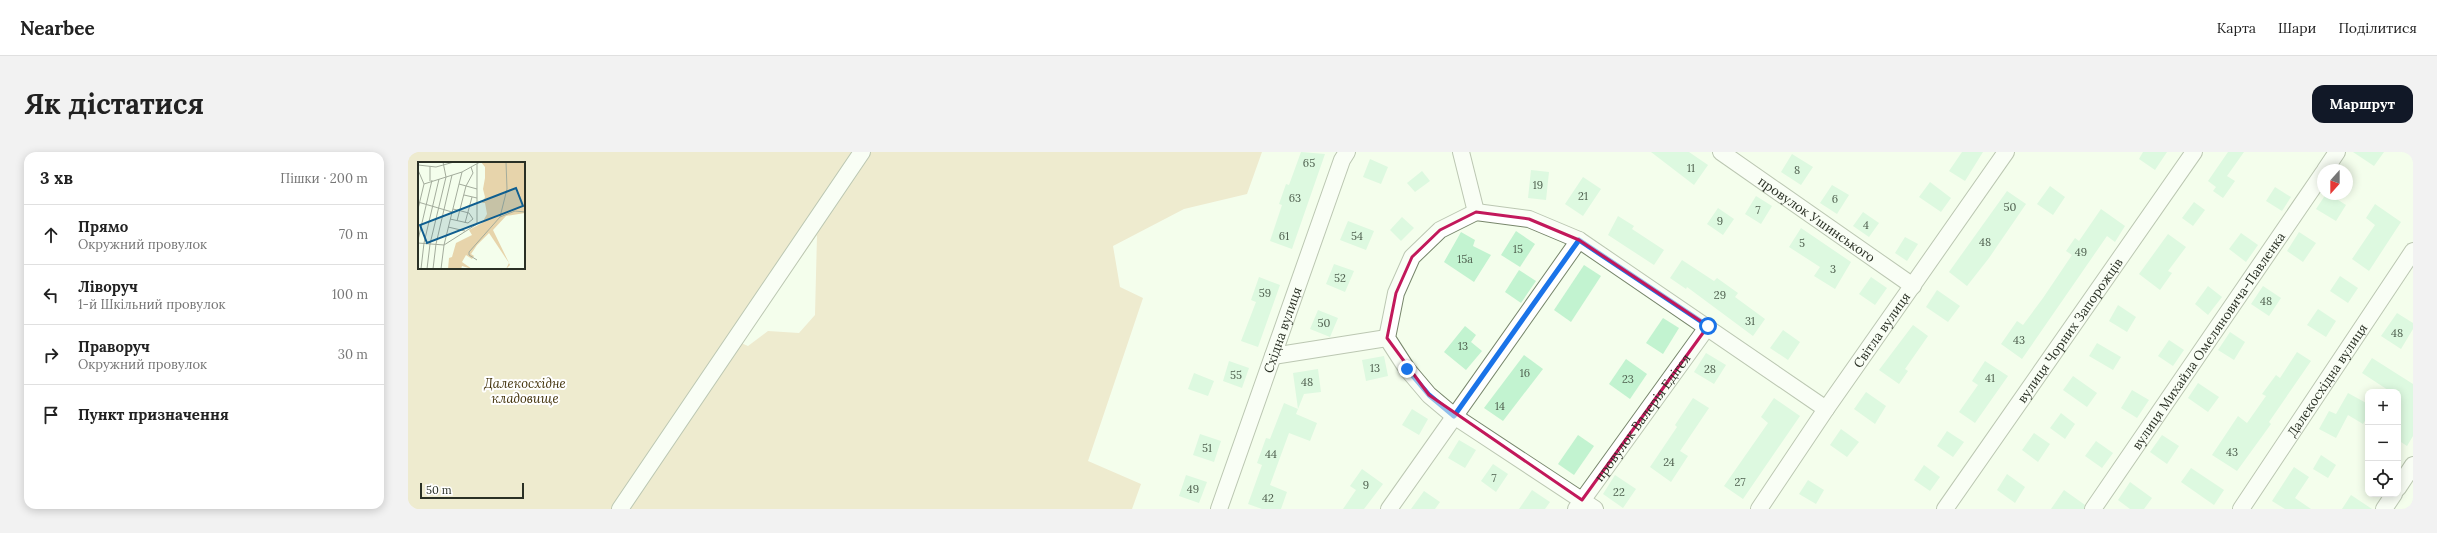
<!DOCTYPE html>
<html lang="uk">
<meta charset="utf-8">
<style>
:root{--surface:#fff;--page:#f2f2f2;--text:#222;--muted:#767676;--line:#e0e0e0;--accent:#111827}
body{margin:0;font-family:Lora,serif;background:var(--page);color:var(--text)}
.controls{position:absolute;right:12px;bottom:12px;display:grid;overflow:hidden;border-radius:8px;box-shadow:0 2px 10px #0003}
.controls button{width:36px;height:36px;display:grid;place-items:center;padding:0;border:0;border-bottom:1px solid var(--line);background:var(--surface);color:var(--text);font:20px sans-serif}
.compass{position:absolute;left:1909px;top:12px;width:36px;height:36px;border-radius:50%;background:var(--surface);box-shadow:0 2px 10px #0003;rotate:201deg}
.scale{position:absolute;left:12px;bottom:10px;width:104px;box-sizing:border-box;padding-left:4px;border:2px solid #2a3025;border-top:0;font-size:11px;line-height:14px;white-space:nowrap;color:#2a3025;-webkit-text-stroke:3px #fff;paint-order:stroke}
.stop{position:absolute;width:12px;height:12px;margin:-9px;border:3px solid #1a73e8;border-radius:50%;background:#fff}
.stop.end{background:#1a73e8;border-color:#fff;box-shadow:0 1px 4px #0008}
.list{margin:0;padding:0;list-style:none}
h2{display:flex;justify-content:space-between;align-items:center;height:52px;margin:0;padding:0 16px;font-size:17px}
h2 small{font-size:13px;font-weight:400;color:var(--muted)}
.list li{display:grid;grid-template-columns:26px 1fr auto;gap:12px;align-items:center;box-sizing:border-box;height:60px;padding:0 16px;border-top:1px solid var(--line)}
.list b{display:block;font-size:15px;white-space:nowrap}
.list p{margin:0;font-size:13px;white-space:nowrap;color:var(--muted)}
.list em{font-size:13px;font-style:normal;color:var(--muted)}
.icon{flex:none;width:22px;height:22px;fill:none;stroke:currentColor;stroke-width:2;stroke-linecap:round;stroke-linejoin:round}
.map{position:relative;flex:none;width:2005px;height:357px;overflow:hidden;border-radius:12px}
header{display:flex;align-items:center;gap:24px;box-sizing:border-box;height:56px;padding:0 20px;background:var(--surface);border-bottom:1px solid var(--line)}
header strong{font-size:19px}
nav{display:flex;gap:22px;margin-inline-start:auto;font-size:14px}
.intro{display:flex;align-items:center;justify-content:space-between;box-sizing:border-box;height:96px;padding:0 24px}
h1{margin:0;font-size:28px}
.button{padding:10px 18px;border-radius:12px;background:var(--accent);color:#fff;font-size:14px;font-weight:700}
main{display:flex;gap:24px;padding:0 24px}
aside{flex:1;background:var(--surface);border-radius:12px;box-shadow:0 2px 10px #0003}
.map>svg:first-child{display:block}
</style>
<header>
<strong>Nearbee</strong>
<nav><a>Карта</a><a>Шари</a><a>Поділитися</a></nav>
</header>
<div class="intro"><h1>Як дістатися</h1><a class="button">Маршрут</a></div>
<main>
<aside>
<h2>3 хв<small>Пішки · 200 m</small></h2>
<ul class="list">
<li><svg class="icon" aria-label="ahead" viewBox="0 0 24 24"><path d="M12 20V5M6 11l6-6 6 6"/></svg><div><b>Прямо</b><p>Окружний провулок</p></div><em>70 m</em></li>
<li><svg class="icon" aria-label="left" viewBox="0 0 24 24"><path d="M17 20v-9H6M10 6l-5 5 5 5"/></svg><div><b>Ліворуч</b><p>1-й Шкільний провулок</p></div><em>100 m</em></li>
<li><svg class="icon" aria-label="right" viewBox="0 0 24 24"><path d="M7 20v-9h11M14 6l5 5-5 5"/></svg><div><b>Праворуч</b><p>Окружний провулок</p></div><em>30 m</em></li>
<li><svg class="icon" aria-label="arrive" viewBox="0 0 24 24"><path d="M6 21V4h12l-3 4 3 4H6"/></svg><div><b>Пункт призначення</b></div></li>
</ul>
</aside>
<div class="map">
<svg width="2005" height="357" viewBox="0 0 2005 357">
<rect width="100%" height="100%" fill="#f4feec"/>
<!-- green -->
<path fill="#e7d4ab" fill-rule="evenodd" d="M0,0H854L839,42L776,57L705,94L712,135L735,146L680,309L733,332L724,357H0ZM11,11H116V116H11ZM409,83L407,163L391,181L360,179L340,194L333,191Z"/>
<!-- building -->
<g fill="#c2f3d0">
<path d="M893,0L917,2L884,97L862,89L874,53L871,52L878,32L881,33Z"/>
<path d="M1243,0H1281L1300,13L1286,33Z"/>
<path d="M1554,0H1575L1557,29L1541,19Z"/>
<path d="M1735,0H1759L1747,18L1731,7Z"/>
<path d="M1820,0H1836L1819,24L1827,29L1815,46L1805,39L1808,35L1800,29Z"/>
<path d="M1945,0H1976L1966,14Z"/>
<path d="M1384,2L1405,15L1393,33L1373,20Z"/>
<path d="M962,7L980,15L973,32L955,25Z"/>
<path d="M1123,18L1141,20L1138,48L1120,46Z"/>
<path d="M1014,19L1022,29L1007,40L999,31Z"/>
<path d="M1175,25L1193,37L1175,64L1157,52Z"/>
<path d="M1522,30L1543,46L1533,60L1511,45Z"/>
<path d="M1424,33L1441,43L1429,62L1412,51Z"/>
<path d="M1642,34L1657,45L1645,63L1629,52Z"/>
<path d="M1867,35L1883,45L1874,59L1858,49Z"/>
<path d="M1599,39L1618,52L1581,106L1559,134L1541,120Z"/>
<path d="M1918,42H1921L1938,53L1928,69L1908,57Z"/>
<path d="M1348,44L1364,54L1353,72L1337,62Z"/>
<path d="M1786,50L1797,58L1785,74L1774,66Z"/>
<path d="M1967,52L1993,70L1961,119L1944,107L1967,73L1958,66Z"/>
<path d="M1310,56L1326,67L1315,83L1299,72Z"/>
<path d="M1693,57L1717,74L1707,90L1699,84L1614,207L1593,192L1609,169L1615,173L1635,146L1664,103L1658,99L1667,86L1671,89Z"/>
<path d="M1455,60L1471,71L1461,85L1445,74Z"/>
<path d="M1210,64L1226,74L1224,77L1256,98L1246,113L1200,83Z"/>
<path d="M994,65L1006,76L993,89L982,78Z"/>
<path d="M940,69L966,79L958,98L932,88Z"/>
<path d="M1393,76L1443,110L1427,137L1406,124L1412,115L1381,95Z"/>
<path d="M1108,79L1127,92L1112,115L1093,103Z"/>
<path d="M1053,80L1067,88L1065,94L1083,103L1066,130L1036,110Z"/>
<path d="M1891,80L1908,91L1895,110L1879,99Z"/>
<path d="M1833,81L1850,93L1838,110L1821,97Z"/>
<path d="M1760,82L1778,95L1760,119L1764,121L1752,138L1731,122Z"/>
<path d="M1497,85L1510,92L1499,109L1487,101Z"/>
<path d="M1274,108L1306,129L1309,126L1330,141L1327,145L1357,167L1345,184L1279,135L1278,137L1262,126Z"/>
<path d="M926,112L946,119L937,140L918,132Z"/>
<path d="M1176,113L1193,124L1163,170L1146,158Z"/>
<path d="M1111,118L1128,129L1113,151L1097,140Z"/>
<path d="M1932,124L1950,136L1940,151L1922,139Z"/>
<path d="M851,125L872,133L850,195L833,189L848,150L843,148Z"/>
<path d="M1463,125L1479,136L1467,153L1451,142Z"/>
<path d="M1800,134L1814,145L1800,163L1787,152Z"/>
<path d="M1855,134L1873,146L1861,164L1843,152Z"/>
<path d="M1529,138L1552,154L1540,170L1518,155Z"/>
<path d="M1710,153L1728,165L1719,180L1701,169Z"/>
<path d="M1910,157L1928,169L1918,185L1899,173Z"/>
<path d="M910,158L930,166L922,185L902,177Z"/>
<path d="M1989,161L2005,171V177L1993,197L1973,184Z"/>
<path d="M1255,166L1271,176L1255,202L1238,191Z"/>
<path d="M1505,173L1520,184L1497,217L1500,219L1491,232L1471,218Z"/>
<path d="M1057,174L1068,183L1063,190L1074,199L1058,218L1036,200Z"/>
<path d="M1375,178L1392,190L1380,208L1362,196Z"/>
<path d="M1822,180L1837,190L1826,208L1810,198Z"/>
<path d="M1761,188L1776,198L1765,214L1750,204Z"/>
<path d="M1689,191L1713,205L1705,218L1681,204Z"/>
<path d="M1889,200L1903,209L1861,270L1863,272L1829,319L1804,303L1830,264L1839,271L1858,244L1854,242L1868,223L1872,226Z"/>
<path d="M1298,201L1318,213L1306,232L1286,220Z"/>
<path d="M1116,203L1135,217L1095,269L1076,256Z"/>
<path d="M976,204L980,224L958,229L954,208Z"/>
<path d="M1964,206L2005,232V284L1999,294L1990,288V240H1983L1954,221Z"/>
<path d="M1218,207L1239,222L1222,247L1201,232Z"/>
<path d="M821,209L841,216L834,236L815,229Z"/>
<path d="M1577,209L1600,224L1567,271L1551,260L1570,233L1564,229Z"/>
<path d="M910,217L913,240L896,242L888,262L909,271L902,289L881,281L862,333L879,340L873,357H854L840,352L854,313L849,311L858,286L862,287L876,251L890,257L885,221Z"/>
<path d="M786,221L806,229L800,244L780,237Z"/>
<path d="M1665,224L1689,241L1679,255L1655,238Z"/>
<path d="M1790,231L1811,245L1800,260L1780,246Z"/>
<path d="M1724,238L1741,248L1729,266L1713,256Z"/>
<path d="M1458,240L1478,254L1467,272L1446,257Z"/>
<path d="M1940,241L1960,252V264L1955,272L1940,263L1928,286L1911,277L1921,259L1928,262Z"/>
<path d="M1285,246L1301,256L1272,299L1280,304L1263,330L1242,315L1269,275L1267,273Z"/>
<path d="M1366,246L1392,264L1335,347L1316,334L1360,271L1353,265Z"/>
<path d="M1004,257L1020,267L1011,283L994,273Z"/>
<path d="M1653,261L1667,272L1657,287L1642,276Z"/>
<path d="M1433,277L1451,290L1439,305L1422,293Z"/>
<path d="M1539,279L1556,290L1545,305L1529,294Z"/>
<path d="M1626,281L1642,292L1630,310L1614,298Z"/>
<path d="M792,282L813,289L806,310L785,303Z"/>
<path d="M1170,283L1186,294L1166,323L1150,312Z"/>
<path d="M1754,283L1771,294L1759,312L1742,300Z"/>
<path d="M1051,288L1068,298L1057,316L1040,306Z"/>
<path d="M1688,289L1705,301L1694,316L1677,304Z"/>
<path d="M1913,303L1928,313L1920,326L1905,317Z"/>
<path d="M1085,312L1100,322L1088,340L1073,329Z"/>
<path d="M1516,313L1532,325L1522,339L1506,328Z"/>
<path d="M1886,315L1901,325L1887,346L1903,357H1877L1864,349Z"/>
<path d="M1783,316L1816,338L1806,353L1773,330Z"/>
<path d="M954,317L975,332L956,357H935L948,338L942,334Z"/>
<path d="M1599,322L1617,335L1607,351L1589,338Z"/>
<path d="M778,323L799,330L791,351L771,344Z"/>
<path d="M1207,323L1228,337L1215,356L1195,342Z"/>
<path d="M1400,328L1416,338L1408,352L1391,342Z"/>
<path d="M1722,330L1744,346L1736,357H1722L1710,348Z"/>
<path d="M1124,338L1142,350L1137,357H1111Z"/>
<path d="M1656,338L1677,353L1676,357H1643Z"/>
<path d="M1016,339L1032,350L1027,357H1003Z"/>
<path d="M1943,343L1964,357H1934Z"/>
</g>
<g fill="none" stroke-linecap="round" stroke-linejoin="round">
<defs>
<g id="minor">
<path d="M1053,0L1068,60"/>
<path id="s1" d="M1313,0L1505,134"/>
<path d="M1917,18L1929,0"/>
<path d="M865,204L979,186"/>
<path d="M1990,336L2005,313"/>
<path d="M212,357L454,0"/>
<path id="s2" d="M811,357L934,8L939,0"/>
<path d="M981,357L1171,88"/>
<path id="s3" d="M1168,357L1300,174"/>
<path d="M1187,357L1046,264L1021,243L999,217L979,186L988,141L1004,105L1032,78L1068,60L1121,67L1171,88L1418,257"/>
<path id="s4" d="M1351,357L1418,257L1598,0"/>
<path id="s5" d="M1537,357L1786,0"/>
<path id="s6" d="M1685,357L1915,21"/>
<path id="s7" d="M1833,357L2005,99"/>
<path d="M1976,357L1986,342"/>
</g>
</defs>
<!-- minor casing -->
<use href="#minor" stroke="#77866b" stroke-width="18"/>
<!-- minor -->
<use href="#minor" stroke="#fff" stroke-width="16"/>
</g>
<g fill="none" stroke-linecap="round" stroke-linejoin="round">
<!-- route -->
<path stroke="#1a73e8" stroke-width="5" d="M999,217L1021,243L1046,264L1171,88L1300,174"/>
</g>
<!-- marked area -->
<path d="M0 0H2005V357H0ZM1068,60L1121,67L1171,88L1300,174L1174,348L1021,243L979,186L988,141L1004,105L1032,78Z" fill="#f4feec" fill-opacity=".55" fill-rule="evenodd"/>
<path fill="none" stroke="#c2185b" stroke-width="3" stroke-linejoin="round" d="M1068,60L1121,67L1171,88L1300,174L1174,348L1021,243L979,186L988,141L1004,105L1032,78Z"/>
<g text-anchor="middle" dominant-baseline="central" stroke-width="4" stroke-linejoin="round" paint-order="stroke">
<!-- number labels -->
<g font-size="11" fill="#506150">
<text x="901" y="11">65</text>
<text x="1283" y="16">11</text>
<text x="1389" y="18">8</text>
<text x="1130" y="33">19</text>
<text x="1175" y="44">21</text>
<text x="887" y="46">63</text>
<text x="1427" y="47">6</text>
<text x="1602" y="55">50</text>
<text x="1350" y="58">7</text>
<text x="1312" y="69">9</text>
<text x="1458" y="73">4</text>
<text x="876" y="84">61</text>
<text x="949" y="84">54</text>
<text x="1577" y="90">48</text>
<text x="1394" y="91">5</text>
<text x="1110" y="97">15</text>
<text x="1673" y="100">49</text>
<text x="1057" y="107">15а</text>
<text x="1425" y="117">3</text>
<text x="932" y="126">52</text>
<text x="857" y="141">59</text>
<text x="1312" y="143">29</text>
<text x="1858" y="149">48</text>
<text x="1342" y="169">31</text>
<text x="916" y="171">50</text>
<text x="1989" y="181">48</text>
<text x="1611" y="188">43</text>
<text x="1055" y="194">13</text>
<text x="967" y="216">13</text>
<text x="1302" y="217">28</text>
<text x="1117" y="221">16</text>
<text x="828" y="223">55</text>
<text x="1582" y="226">41</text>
<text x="1220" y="227">23</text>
<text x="899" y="230">48</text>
<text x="1092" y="254">14</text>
<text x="799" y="296">51</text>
<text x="1824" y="300">43</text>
<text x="863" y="302">44</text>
<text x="1261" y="310">24</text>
<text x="1086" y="326">7</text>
<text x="1332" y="330">27</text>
<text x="958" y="333">9</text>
<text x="785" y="337">49</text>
<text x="1211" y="340">22</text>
<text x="860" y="346">42</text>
</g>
<!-- street labels -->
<g font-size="13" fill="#2a3025" stroke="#fff">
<text stroke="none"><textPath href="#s1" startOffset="117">провулок Ушинського</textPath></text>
<text stroke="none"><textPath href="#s2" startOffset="190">Східна вулиця</textPath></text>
<text stroke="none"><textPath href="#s4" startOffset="217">Світла вулиця</textPath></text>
<text stroke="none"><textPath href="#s5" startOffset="218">вулиця Чорних Запорожців</textPath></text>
<text stroke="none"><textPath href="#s6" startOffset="204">вулиця Михайла Омеляновича-Павленка</textPath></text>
<text stroke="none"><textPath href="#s7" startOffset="155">Далекосхідна вулиця</textPath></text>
<text stroke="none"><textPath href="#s3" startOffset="113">провулок Валерія Едігея</textPath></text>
</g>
<!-- park labels -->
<g font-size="13" font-style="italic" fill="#413109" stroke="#fff">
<text x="117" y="231">Далекосхідне<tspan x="117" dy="15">кладовище</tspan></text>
</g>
</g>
<!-- overview -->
<g transform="translate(10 10)">
<rect width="107" height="107" fill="#f4feec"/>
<path d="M63,0H107V51L88,54L75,68L92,103L88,107L91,101L71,71L59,83L53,92L56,94L54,97L48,93L44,100L54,107L44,104L43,107H30L31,96L34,95L38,81L54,73L51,68L64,61L69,52L67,41H64L67,35L65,27L67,16V5Z" fill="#e7d4ab"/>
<path fill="none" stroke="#a3ac9c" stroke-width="1" d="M0,3L18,5L36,0M0,8L6,22L0,47M12,19V4M6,22L44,10L62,0M41,22L59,27M46,33L59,36M0,40L34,50M82,55L89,27L88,0M32,57L50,61L55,57L51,51L35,47M39,59L48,24L55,11L53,5M47,61L54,35M30,65L47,69M0,78L14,18M0,81L26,83L59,62V2M59,98L51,93V90L82,55L97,49L107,50M3,107L6,81L21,17M9,107L12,82L28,15L25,0M15,107L18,82L34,13M23,107L26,83L44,10"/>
<path fill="#0f5e90" fill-opacity="0.15" stroke="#0f5e90" stroke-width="2" d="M98,26L105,44L9,81L2,63Z"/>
<rect width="107" height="107" fill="none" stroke="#2a3025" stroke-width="2"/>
</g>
</svg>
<div class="controls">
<button>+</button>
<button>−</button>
<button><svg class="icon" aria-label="locate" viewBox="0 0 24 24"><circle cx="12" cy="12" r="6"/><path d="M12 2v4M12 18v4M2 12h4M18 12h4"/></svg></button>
</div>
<svg class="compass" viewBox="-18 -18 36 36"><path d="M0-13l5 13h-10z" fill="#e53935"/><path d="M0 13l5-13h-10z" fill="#767676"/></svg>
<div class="scale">50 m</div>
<div class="stop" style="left:1300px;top:174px"></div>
<div class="stop end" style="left:999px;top:217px"></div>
</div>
</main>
